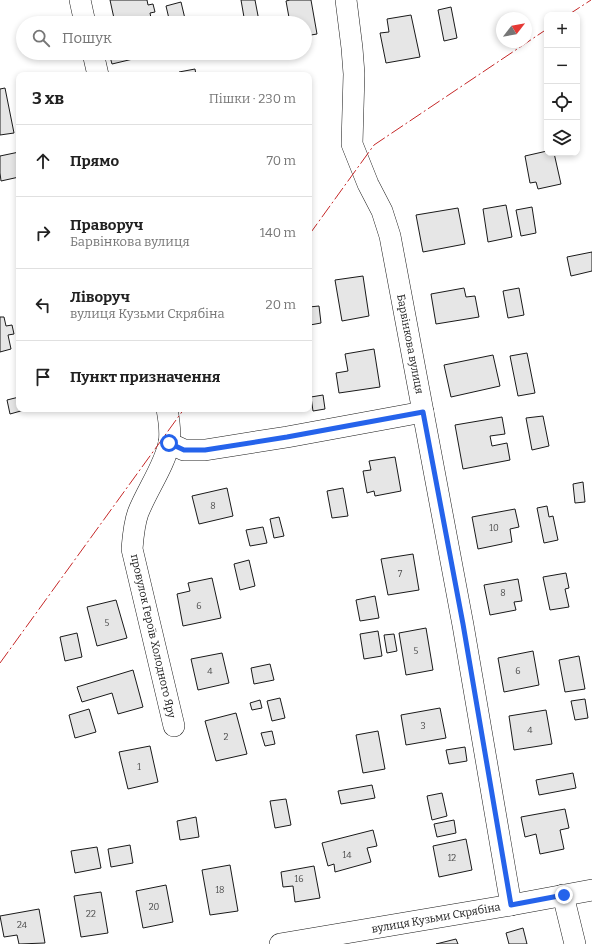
<!DOCTYPE html>
<html lang="uk">
<meta charset="utf-8">
<style>
:root{--surface:#fff;--page:#f2f2f2;--text:#222;--muted:#767676;--line:#e0e0e0}
body{margin:0;font-family:Bitter,serif;background:var(--page);color:var(--text)}
.controls{position:absolute;right:12px;top:12px;display:grid;overflow:hidden;border-radius:8px;box-shadow:0 2px 6px #0003}
.controls button{width:36px;height:36px;display:grid;place-items:center;padding:0;border:0;border-bottom:1px solid var(--line);background:var(--surface);color:var(--text);font:20px sans-serif}
.compass{position:absolute;left:496px;top:12px;width:36px;height:36px;border-radius:50%;background:var(--surface);box-shadow:0 2px 6px #0003;rotate:59deg}
.stop{position:absolute;width:12px;height:12px;margin:-9px;border:3px solid #2563eb;border-radius:50%;background:#fff}
.stop.end{background:#2563eb;border-color:#fff;box-shadow:0 1px 4px #0008}
.list{margin:0;padding:0;list-style:none}
h2{display:flex;justify-content:space-between;align-items:center;height:52px;margin:0;padding:0 16px;font-size:17px}
h2 small{font-size:13px;font-weight:400;color:var(--muted)}
.list li{display:grid;grid-template-columns:26px 1fr auto;gap:12px;align-items:center;box-sizing:border-box;height:72px;padding:0 16px;border-top:1px solid var(--line)}
.list b{display:block;font-size:15px;white-space:nowrap}
.list p{margin:0;font-size:13px;white-space:nowrap;color:var(--muted)}
.list em{font-size:13px;font-style:normal;color:var(--muted)}
.icon{flex:none;width:22px;height:22px;fill:none;stroke:currentColor;stroke-width:2;stroke-linecap:round;stroke-linejoin:round}
.map{position:relative;flex:none;width:592px;height:944px;overflow:hidden}
.search{position:absolute;background:var(--surface);box-shadow:0 2px 6px #0003;left:16px;top:16px;width:296px;height:44px;display:flex;align-items:center;gap:10px;box-sizing:border-box;padding:0 14px;border-radius:22px;color:var(--muted);font-size:15px}
.panel{position:absolute;background:var(--surface);box-shadow:0 2px 6px #0003;left:16px;top:72px;width:296px;height:340px;border-radius:8px}
.map>svg:first-child{display:block}
</style>
<div class="map">
<svg width="592" height="944" viewBox="0 0 592 944">
<rect width="100%" height="100%" fill="#fff"/>
<!-- building -->
<g fill="#e6e6e6" stroke="#1a1a1a">
<path d="M110,0H147L148,5L153,4L155,12L150,13L152,23H115Z"/>
<path d="M241,0H255L259,21L245,23Z"/>
<path d="M290,0H311L317,34L305,36V23H290L286,1Z"/>
<path d="M181,2L186,23H170L166,6Z"/>
<path d="M451,7L457,38L444,41L438,10Z"/>
<path d="M411,15L420,57L386,63L380,33L389,32L387,19Z"/>
<path d="M109,53H131L133,59L112,64Z"/>
<path d="M195,69L196,75H180L179,72Z"/>
<path d="M5,88L14,133L0,135V89Z"/>
<path d="M547,151V153H554L561,184L538,189L536,182L530,183L525,156Z"/>
<path d="M19,152V177L1,181L0,173V156Z"/>
<path d="M506,205L512,237L488,242L483,209Z"/>
<path d="M532,207L536,233L521,236L516,210Z"/>
<path d="M458,208L465,244L423,252L416,215Z"/>
<path d="M592,252V271L571,276L567,257Z"/>
<path d="M363,276L369,316L342,321L335,280Z"/>
<path d="M464,288L466,297L475,296L479,317L436,324L431,294Z"/>
<path d="M519,288L524,315L508,318L503,291Z"/>
<path d="M319,306L321,323L310,325L309,307Z"/>
<path d="M0,317H4L6,326L12,325L14,334L8,335L11,349L0,352Z"/>
<path d="M374,349L380,387L339,393L336,373L348,371L345,354Z"/>
<path d="M527,353L535,393L518,396L510,356Z"/>
<path d="M493,355L500,386L451,397L444,365Z"/>
<path d="M323,395L325,409L313,411L311,397Z"/>
<path d="M19,397V409H28L10,414L7,400Z"/>
<path d="M543,416L549,446L532,450L526,418Z"/>
<path d="M502,417L505,434L490,436L492,446L507,443L510,460L463,469L455,425Z"/>
<path d="M395,457L401,491L375,496L374,491L367,493L363,471L371,470L369,461Z"/>
<path d="M583,482L585,502L575,503L573,484Z"/>
<path d="M227,488L233,516L199,524L192,496Z"/>
<path d="M343,488L348,516L332,518L327,491Z"/>
<path d="M547,506L549,517L553,516L558,540L544,543L537,508Z"/>
<path d="M515,509L519,527L510,529L512,542L478,549L472,517Z"/>
<path d="M279,517L284,536L274,538L270,519Z"/>
<path d="M263,527L267,543L250,546L246,530Z"/>
<path d="M413,554L419,590L388,595L381,559Z"/>
<path d="M249,560L255,586L240,590L234,564Z"/>
<path d="M566,573L569,588L565,589L569,607L550,610L543,577Z"/>
<path d="M212,578L221,618L183,626L177,594L190,591L188,583Z"/>
<path d="M518,579L522,601L514,602L516,610L490,615L484,585Z"/>
<path d="M375,596L379,618L360,621L356,600Z"/>
<path d="M116,600L127,638L97,646L87,607Z"/>
<path d="M426,628L433,670L406,675L399,633Z"/>
<path d="M378,631L382,656L364,659L360,634Z"/>
<path d="M77,633L82,657L65,661L60,637Z"/>
<path d="M394,634L397,651L387,653L384,635Z"/>
<path d="M533,651L539,685L504,692L498,658Z"/>
<path d="M222,653L229,683L198,690L191,659Z"/>
<path d="M579,656L585,689L565,692L559,660Z"/>
<path d="M270,664L274,680L254,684L251,668Z"/>
<path d="M133,670L143,707L118,714L112,693L82,702L77,687Z"/>
<path d="M280,698L285,718L272,721L267,701Z"/>
<path d="M585,699L588,718L575,720L571,701Z"/>
<path d="M260,700L262,708L252,710L250,703Z"/>
<path d="M440,708L446,738L406,745L401,715Z"/>
<path d="M89,709L96,732L75,738L69,715Z"/>
<path d="M546,710L552,744L514,750L509,716Z"/>
<path d="M236,713L247,754L216,761L205,721Z"/>
<path d="M272,731L275,744L265,746L261,733Z"/>
<path d="M378,731L385,769L363,773L356,735Z"/>
<path d="M150,746L158,782L128,789L119,752Z"/>
<path d="M465,747L467,761L449,764L446,750Z"/>
<path d="M573,773L576,788L539,795L536,780Z"/>
<path d="M372,785L375,798L341,804L338,791Z"/>
<path d="M442,793L447,816L432,820L427,796Z"/>
<path d="M286,799L291,825L275,828L270,801Z"/>
<path d="M565,809L569,828L560,830L564,849L540,854L536,834L525,837L521,817Z"/>
<path d="M196,817L199,837L180,840L177,821Z"/>
<path d="M454,820L456,833L437,837L434,824Z"/>
<path d="M373,830L377,846L367,848L371,862L335,872L334,864L328,866L322,843Z"/>
<path d="M466,839L472,870L439,877L433,846Z"/>
<path d="M130,845L133,863L111,867L108,849Z"/>
<path d="M97,847L101,868L75,873L71,851Z"/>
<path d="M230,865L238,911L210,915L202,870Z"/>
<path d="M314,866L320,898L295,902L293,886L283,887L281,872Z"/>
<path d="M166,885L173,922L143,928L136,891Z"/>
<path d="M101,892L108,933L81,937L74,896Z"/>
<path d="M39,909L45,943L19,944L17,935L4,937L0,916Z"/>
<path d="M523,928L527,944H509L506,933Z"/>
<path d="M456,939L458,944H436Z"/>
</g>
<g fill="none" stroke-linecap="round" stroke-linejoin="round">
<defs>
<g id="minor">
<path d="M80,0L85,23"/>
<path d="M346,0L352,48L354,74L352,144L368,184L382,211L390,236L463,625L511,905"/>
<path d="M93,53L98,75"/>
<path d="M167,409C169,420 171,432 169,443C165,465 147,490 138,513C134,524 133,537 132,549L174,726"/>
<path d="M169,443L184,450H205L287,437L423,412"/>
<path d="M563,895L575,944"/>
<path d="M280,944L511,905L592,890"/>
</g>
</defs>
<!-- minor casing -->
<use href="#minor" stroke="#1a1a1a" stroke-width="22"/>
<!-- minor -->
<use href="#minor" stroke="#fff" stroke-width="21"/>
<!-- power -->
<g stroke="#c62828" stroke-width="1" stroke-dasharray="14 3 2 3" stroke-linecap="butt">
<path d="M568,15L591,0"/>
<path d="M309,235L374,145L547,29"/>
<path d="M0,663L184,409"/>
</g>
</g>
<g fill="none" stroke-linecap="round" stroke-linejoin="round">
<!-- route -->
<path stroke="#2563eb" stroke-width="5" d="M169,443L184,450H205L287,437L423,412L463,624L511,905L564,895"/>
</g>
<g text-anchor="middle" dominant-baseline="central" stroke-width="3" stroke-linejoin="round" paint-order="stroke">
<!-- number labels -->
<g font-size="9" fill="#4d4d4d">
<text x="213" y="506">8</text>
<text x="494" y="528">10</text>
<text x="400" y="574">7</text>
<text x="503" y="593">8</text>
<text x="199" y="606">6</text>
<text x="107" y="623">5</text>
<text x="416" y="651">5</text>
<text x="210" y="671">4</text>
<text x="518" y="671">6</text>
<text x="423" y="726">3</text>
<text x="530" y="730">4</text>
<text x="226" y="737">2</text>
<text x="139" y="767">1</text>
<text x="347" y="855">14</text>
<text x="452" y="858">12</text>
<text x="299" y="879">16</text>
<text x="220" y="890">18</text>
<text x="154" y="907">20</text>
<text x="91" y="914">22</text>
<text x="22" y="925">24</text>
</g>
<!-- street labels -->
<g font-size="11" fill="#1a1a1a" stroke="#fff">
<text transform="translate(410 344) rotate(79)">Барвінкова вулиця</text>
<text transform="translate(153 636) rotate(77)">провулок Героїв Холодного Яру</text>
<text transform="translate(436 918) rotate(-10)">вулиця Кузьми Скрябіна</text>
</g>
</g>
</svg>
<div class="controls">
<button>+</button>
<button>−</button>
<button><svg class="icon" aria-label="locate" viewBox="0 0 24 24"><circle cx="12" cy="12" r="6"/><path d="M12 2v4M12 18v4M2 12h4M18 12h4"/></svg></button>
<button><svg class="icon" aria-label="layers" viewBox="0 0 24 24"><path d="M12 4l9 5-9 5-9-5zM3 14l9 5 9-5"/></svg></button>
</div>
<svg class="compass" viewBox="-18 -18 36 36"><path d="M0-13l5 13h-10z" fill="#e53935"/><path d="M0 13l5-13h-10z" fill="#767676"/></svg>
<div class="stop" style="left:169px;top:443px"></div>
<div class="stop end" style="left:564px;top:895px"></div>
<div class="search"><svg class="icon" aria-label="search" viewBox="0 0 24 24"><circle cx="10" cy="10" r="6"/><path d="M15 15l6 6"/></svg>Пошук</div>
<section class="panel">
<h2>3 хв<small>Пішки · 230 m</small></h2>
<ul class="list">
<li><svg class="icon" aria-label="ahead" viewBox="0 0 24 24"><path d="M12 20V5M6 11l6-6 6 6"/></svg><div><b>Прямо</b></div><em>70 m</em></li>
<li><svg class="icon" aria-label="right" viewBox="0 0 24 24"><path d="M7 20v-9h11M14 6l5 5-5 5"/></svg><div><b>Праворуч</b><p>Барвінкова вулиця</p></div><em>140 m</em></li>
<li><svg class="icon" aria-label="left" viewBox="0 0 24 24"><path d="M17 20v-9H6M10 6l-5 5 5 5"/></svg><div><b>Ліворуч</b><p>вулиця Кузьми Скрябіна</p></div><em>20 m</em></li>
<li><svg class="icon" aria-label="arrive" viewBox="0 0 24 24"><path d="M6 21V4h12l-3 4 3 4H6"/></svg><div><b>Пункт призначення</b></div></li>
</ul>
</section>
</div>
